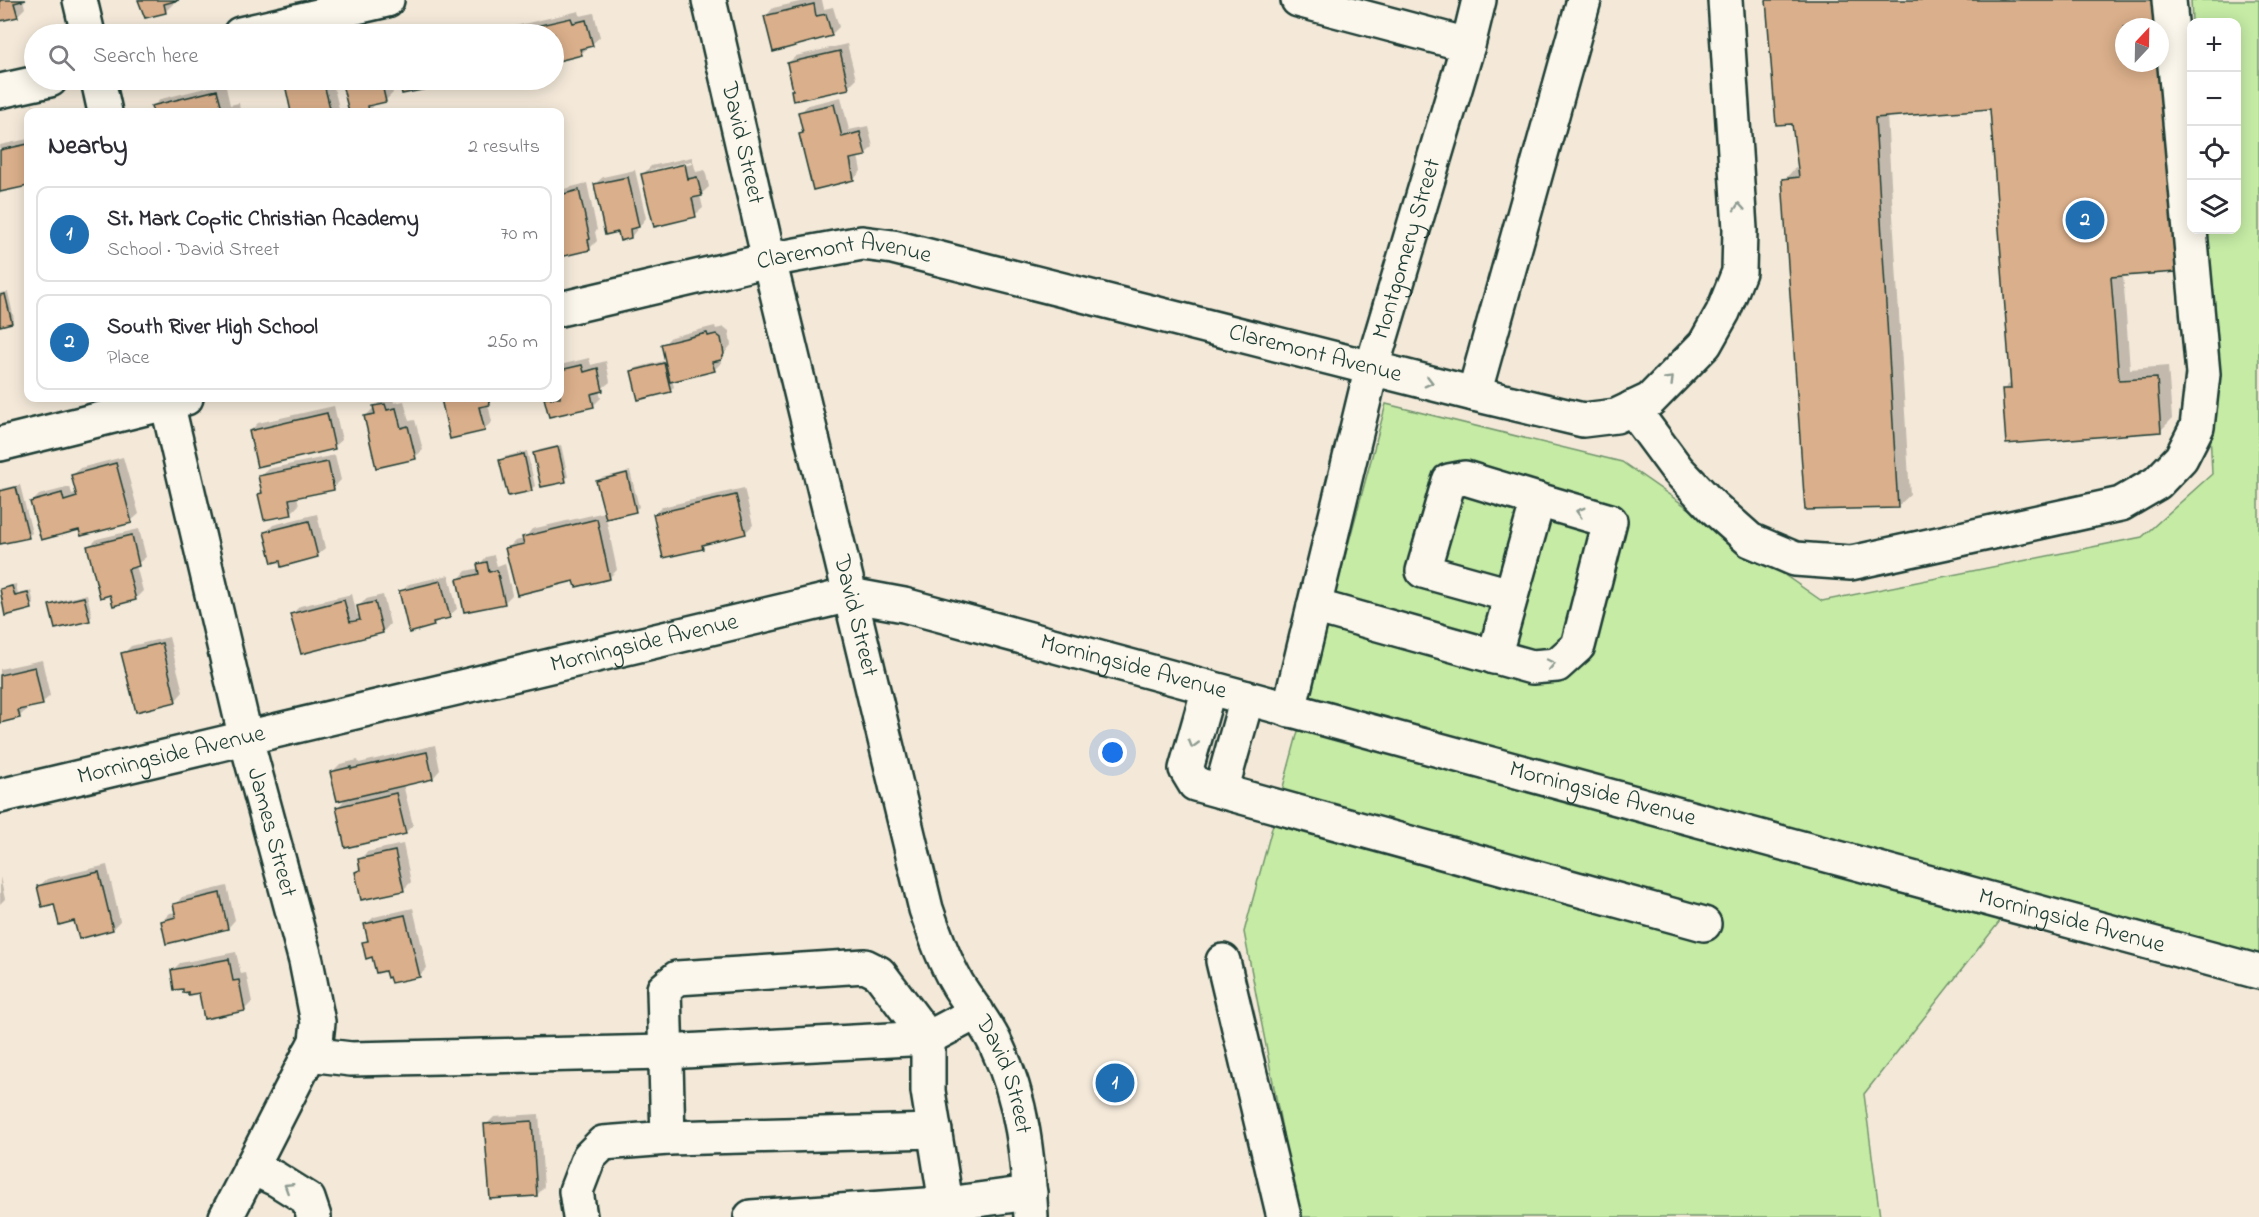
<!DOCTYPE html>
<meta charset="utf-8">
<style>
:root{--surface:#fff;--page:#f7f7f7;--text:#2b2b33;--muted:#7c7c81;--line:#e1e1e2;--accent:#1f6fb2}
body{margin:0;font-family:"Indie Flower",sans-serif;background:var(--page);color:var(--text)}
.controls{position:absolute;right:18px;top:18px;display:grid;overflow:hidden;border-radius:12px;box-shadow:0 3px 15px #0003}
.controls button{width:54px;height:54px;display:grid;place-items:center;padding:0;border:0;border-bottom:2px solid var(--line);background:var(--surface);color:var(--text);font:30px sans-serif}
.compass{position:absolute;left:2115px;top:18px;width:54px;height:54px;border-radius:50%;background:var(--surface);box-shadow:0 3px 15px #0003;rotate:22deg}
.you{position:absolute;left:1113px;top:753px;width:21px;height:21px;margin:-15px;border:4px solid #fff;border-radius:50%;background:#1a73e8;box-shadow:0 0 0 9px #1a73e833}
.badge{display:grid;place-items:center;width:39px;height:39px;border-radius:50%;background:var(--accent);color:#fff;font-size:20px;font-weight:700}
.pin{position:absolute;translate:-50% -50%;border:3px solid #fff;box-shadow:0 2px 6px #0006}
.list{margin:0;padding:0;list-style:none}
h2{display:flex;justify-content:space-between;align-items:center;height:78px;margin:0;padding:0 24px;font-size:26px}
h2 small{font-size:20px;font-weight:400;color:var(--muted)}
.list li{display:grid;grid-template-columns:39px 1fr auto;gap:18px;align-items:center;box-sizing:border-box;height:96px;margin:0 12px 12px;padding:0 12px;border:2px solid var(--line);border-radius:12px}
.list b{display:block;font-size:22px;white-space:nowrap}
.list p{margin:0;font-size:20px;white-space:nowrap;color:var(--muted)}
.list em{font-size:20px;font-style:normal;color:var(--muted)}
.icon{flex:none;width:33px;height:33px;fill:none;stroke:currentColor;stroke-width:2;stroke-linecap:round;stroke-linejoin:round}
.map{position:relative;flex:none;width:2259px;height:1217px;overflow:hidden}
.search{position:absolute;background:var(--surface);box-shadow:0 3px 15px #0003;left:24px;top:24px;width:540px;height:66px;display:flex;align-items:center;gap:15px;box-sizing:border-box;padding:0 21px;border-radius:33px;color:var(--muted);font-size:22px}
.panel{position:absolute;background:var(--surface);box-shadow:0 3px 15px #0003;left:24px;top:108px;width:540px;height:294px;border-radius:12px}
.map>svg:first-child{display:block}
</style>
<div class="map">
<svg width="2259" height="1217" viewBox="0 0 2259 1217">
<rect width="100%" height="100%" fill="#f4e9d9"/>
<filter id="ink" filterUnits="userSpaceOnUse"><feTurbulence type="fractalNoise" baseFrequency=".0167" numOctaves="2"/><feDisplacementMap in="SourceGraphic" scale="12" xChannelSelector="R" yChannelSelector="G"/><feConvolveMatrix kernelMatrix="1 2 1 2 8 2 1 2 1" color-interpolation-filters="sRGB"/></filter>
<g filter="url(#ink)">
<!-- green -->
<path fill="#c5eba5" stroke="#72946c" stroke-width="1.5" d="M2191,0H2259V972L2011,907L1864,1094L1880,1217H1299L1244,932L1386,404L1622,462L1822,601L2142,537L2212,474L2201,230H2236V22H2192Z"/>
<!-- shadow -->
<g fill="#0003" fill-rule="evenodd">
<path d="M0,0H23L25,8L17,16L0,19Z"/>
<path d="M140,0H174L173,4L165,12Z"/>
<path d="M808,0H822L824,9L833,7L839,27L831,35L766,16L773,8Z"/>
<path d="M1768,0H2168L2187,259L2176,270L2123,274L2130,369L2168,366L2172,419L2160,431L2003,390L2012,381L1991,108L1887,116L1910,495L1898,506L1784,180L1795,168L1800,167L1794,122ZM2124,27H2160V63H2124Z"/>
<path d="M579,11L580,16L594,13L600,37L581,54L554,61V34H490L493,31Z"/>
<path d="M847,44L856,79L848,87L788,63L796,56Z"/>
<path d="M286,80H332L339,108L335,112H293Z"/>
<path d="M343,80H390L393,93L385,101L376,103L369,112H350Z"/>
<path d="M401,80H465L404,93Z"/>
<path d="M225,83L230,105L239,103L240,112H155L153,106L161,99Z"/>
<path d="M841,97L849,130L868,126L873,147L865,154L858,156L861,171L854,179L801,134L804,131L800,113L808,105Z"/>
<path d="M28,139V184L0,190V145Z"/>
<path d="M692,157L696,172L705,170L709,187L700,195L703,208L695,215L643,174L651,166ZM692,161V164L650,173V170Z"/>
<path d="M635,170L646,218L631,237L595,184L603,177Z"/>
<path d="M587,183L597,230L595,232L597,241L589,249L561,255L560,190Z"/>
<path d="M8,292L14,319L11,322L0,325V293Z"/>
<path d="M715,326L716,329L724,327L729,331L731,345L721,358L722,362L714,370L672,380L674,387L670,390L633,371L636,368L667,360L663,345L671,337Z"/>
<path d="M589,358L591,365L606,361L610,382L599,391L601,398L593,406L550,415L546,398H560V365Z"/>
<path d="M393,398L394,403L404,401L409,421L415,420L423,450L415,457L365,417L382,399Z"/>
<path d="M444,398H495L488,404L492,422L484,429L442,399Z"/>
<path d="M334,406L342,440L334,447L250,431L258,423Z"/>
<path d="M561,445L568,477L565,480L535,453L539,450Z"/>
<path d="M527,451L535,486L531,489L501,460L504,457Z"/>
<path d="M335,455L341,480L333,488L297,496L299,505L291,513L260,495L263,492L260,477L268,469Z"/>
<path d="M123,457L139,514L131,521L80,528L32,502L39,495L70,487L72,494L77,492L72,476L80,468Z"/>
<path d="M630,471L639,507L635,510L606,518L617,570L609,578L575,580L507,549L515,541L524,539L532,529L605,512L598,482L601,478Z"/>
<path d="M20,485L32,533L28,536L0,543V489Z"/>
<path d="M744,488L753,525L745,533L708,542L702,547L654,514L662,507Z"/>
<path d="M317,514L325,548L317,556L281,559L266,532L273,525Z"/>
<path d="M139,529L146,557L136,565L143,591L135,599L111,593L89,547L97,539Z"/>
<path d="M494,555L497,566L505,563L512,595L504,603L459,579L466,571L480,568L479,565L486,557Z"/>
<path d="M449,575L457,609L449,616L440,619L433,625L401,592L409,584Z"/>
<path d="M16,584L18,594L31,591L34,604L31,608L6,614L0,590L3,587Z"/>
<path d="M87,594L92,616L89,620L51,605L54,602Z"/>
<path d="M352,594L357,615L360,614L358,607L366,599L383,595L390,624L383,632L292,614L300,606Z"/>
<path d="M169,637L183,692L176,700L137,710L123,654L131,646Z"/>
<path d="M42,660L50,696L42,703L26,707L27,709L19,717L0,721V669Z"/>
<path d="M435,745L440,770L433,778L403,784L413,825L405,833L337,808L348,796L332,772L340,764L358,760L359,763Z"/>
<path d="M403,844L411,882L403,890L356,872L361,867L359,860L367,852Z"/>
<path d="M107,865L120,921L112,929L76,919L39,886L47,879Z"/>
<path d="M0,877L5,899L0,904Z"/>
<path d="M227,886L235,920L228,928L162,921L170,913L176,912L175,905L182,897Z"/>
<path d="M413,908L427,968L419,976L386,969L364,943L369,937L366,924L374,917Z"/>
<path d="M236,952L241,974L246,973L252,1002L244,1010L200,991H189L172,971L180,963Z"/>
<path d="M539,1114L544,1187L537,1195L486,1125L494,1117Z"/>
</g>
<!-- building -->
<g fill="#daaf8b" stroke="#1f3d34" stroke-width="1.5">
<path d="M0,0H26L14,3L18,17L0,21Z"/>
<path d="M138,0H179L164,4L166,13L145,18Z"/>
<path d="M1766,0H2156L2158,27H2124V63H2160V57L2176,272L2111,277L2119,380L2157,378L2161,432L2006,444L2002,389H2011L1990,109L1875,118L1898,508L1805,510L1782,179L1799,177L1792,124L1776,125Z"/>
<path d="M814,4L816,16L826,14L832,36L773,52L764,16Z"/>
<path d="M571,18L573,23L586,20L593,46L580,49L582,55L554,62V34H501Z"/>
<path d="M840,51L849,89L793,101L791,90H793L787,63Z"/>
<path d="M284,80H323L331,112H291Z"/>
<path d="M341,80H381L386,102L368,106L369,112H349Z"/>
<path d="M399,80H465V81L402,94Z"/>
<path d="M217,90L223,112L232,109L233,112H153L151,106Z"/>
<path d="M834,104L842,137L860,132L866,156L850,159L854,180L813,190L799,134L803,133L798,112Z"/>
<path d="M28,144V186L0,192V150Z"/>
<path d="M685,164L688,179L697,177L702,196L692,198L696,217L654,227L641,174Z"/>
<path d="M628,177L639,227L630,229L631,238L620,241L618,232L605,235L594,184Z"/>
<path d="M579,190L590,239L588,240L590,250L560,257V195Z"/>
<path d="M5,294L12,323L0,326V295Z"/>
<path d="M707,333L708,336L716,334L721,338L724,354L721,360L712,362L715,371L670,382L661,344Z"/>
<path d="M664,363L671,392L638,400L631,371Z"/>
<path d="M582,365L584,372L598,368L603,391L591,394L594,407L549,417L544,398H560V370Z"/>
<path d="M446,398H488L490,405L479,407L485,431L450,439L441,399Z"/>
<path d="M385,404L387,410L396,408L401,428L408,426L416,459L376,468L364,416L375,414L373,406Z"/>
<path d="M327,413L335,449L257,467L249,431Z"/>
<path d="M558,447L566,482L541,487L533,453Z"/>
<path d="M524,454L532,491L508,496L499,460Z"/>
<path d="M328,462L334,490L289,499L292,515L264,520L258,494L262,493L258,476Z"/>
<path d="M116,463L132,523L81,536L79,530L41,540L30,502L62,493L64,501L77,497L71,475Z"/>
<path d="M627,473L636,512L606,519L596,481Z"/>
<path d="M16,487L29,538L0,544V491Z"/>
<path d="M736,495L746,534L702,545L703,549L663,558L653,514Z"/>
<path d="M597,519L610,579L576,587L574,581L517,595L505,548L524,544L522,537Z"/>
<path d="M309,521L318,557L281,567L280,561L272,563L264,532Z"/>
<path d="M132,535L139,566L128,569L136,600L113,606L110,595L100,598L87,546Z"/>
<path d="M487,562L489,572L497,570L505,604L464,612L457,579L479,574L477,564Z"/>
<path d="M441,581L450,618L433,622L434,626L409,633L399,591Z"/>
<path d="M12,586L15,596L28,593L32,609L5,616L0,589Z"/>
<path d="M84,597L90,621L55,629L49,605Z"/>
<path d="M344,600L350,622L360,620L357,606L375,602L383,633L301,654L290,614Z"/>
<path d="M162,643L176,702L136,712L121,653Z"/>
<path d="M35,667L43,705L18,710L20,718L0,723V675Z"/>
<path d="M427,752L433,779L337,801L330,772L351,767V769Z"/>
<path d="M396,793L406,834L345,848L336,807Z"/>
<path d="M395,851L404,891L361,900L355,872L360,870L358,859Z"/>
<path d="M99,872L113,930L79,939L74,921L59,925L54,904L42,907L37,886Z"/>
<path d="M220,893L228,929L166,944L161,921L176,917L173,904Z"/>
<path d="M405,915L420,977L391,983L389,977L387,978L385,971L376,973L372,957L366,959L362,942L368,941L364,924Z"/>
<path d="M229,959L233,981L239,980L245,1011L204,1019L199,993L188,995V992L183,993V989L174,990L171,970Z"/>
<path d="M532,1121L537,1196L490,1199L484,1124Z"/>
</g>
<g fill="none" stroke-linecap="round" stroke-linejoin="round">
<defs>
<g id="minor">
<path d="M80,0L88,34"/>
<path id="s1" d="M709,0L769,260L926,909C935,935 944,961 958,985C971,1006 987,1024 997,1047C1023,1101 1028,1159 1031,1217"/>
<path d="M1298,0L1468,45"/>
<path d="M240,34L387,0"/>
<path d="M98,80L105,112"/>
<path d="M0,91L50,80"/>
<path id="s2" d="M560,309L769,260L862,243L893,247L1474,394L1583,420L1616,416L1650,400L1705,344L1723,312L1739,272L1740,229L1725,0"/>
<path d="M1474,394L1584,0"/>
<path id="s3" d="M166,398L246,739L306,961L318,1022L316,1041L226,1217"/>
<path d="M1632,408L1677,469L1713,507L1750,540L1795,559L1851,563L2121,504L2157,483L2181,458L2197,427L2203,374L2169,0"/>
<path d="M0,444L186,398"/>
<path d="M1314,606L1532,667L1557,665L1578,646L1610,521L1538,500"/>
<path d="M1494,657L1538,500L1465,478L1449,481L1423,571L1510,595"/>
<path d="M1209,688L1186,769L1195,784L1704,924"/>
<path id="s4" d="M1289,710L1372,367L1468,45L1479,0"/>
<path d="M1221,791L1247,698"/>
<path id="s5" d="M0,796L850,595L904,605L2259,972"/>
<path d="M1223,961L1284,1217"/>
<path d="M309,1054L351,1059L665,1052L928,1038L977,1012"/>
<path d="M668,1138L935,1131"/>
<path d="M251,1167L276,1179L308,1199L314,1217"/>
<path d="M580,1217L576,1191L589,1157L603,1143L668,1138L664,989L677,978L865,966L879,973L928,1038V1091L945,1197L955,1203L1030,1193"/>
<path d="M751,1217L955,1203L951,1215"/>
</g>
</defs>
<!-- minor casing -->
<use href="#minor" stroke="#1f3d34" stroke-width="38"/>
<!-- minor -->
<use href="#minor" stroke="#fbf7ec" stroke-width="33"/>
</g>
<!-- one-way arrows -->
<defs><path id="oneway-chevron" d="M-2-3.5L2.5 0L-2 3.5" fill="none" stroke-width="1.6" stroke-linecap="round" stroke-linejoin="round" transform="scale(1.5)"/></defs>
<g stroke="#8d9a90">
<use href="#oneway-chevron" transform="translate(1739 207) rotate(-94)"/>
<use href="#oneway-chevron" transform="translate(1670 380) rotate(-45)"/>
<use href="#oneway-chevron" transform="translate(1429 382) rotate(15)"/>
<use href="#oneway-chevron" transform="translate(1580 512) rotate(-164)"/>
<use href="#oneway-chevron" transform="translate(1551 664) rotate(-12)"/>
<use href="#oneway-chevron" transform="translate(1193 744) rotate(106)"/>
<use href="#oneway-chevron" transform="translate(288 1187) rotate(-148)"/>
</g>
</g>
<g text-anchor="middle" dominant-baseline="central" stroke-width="4.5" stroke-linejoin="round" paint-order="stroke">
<!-- street labels -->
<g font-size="24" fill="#1f3d34" stroke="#fbf7ec">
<text stroke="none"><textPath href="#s1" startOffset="147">David Street</textPath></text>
<text stroke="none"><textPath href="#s4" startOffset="476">Montgomery Street</textPath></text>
<text stroke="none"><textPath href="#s2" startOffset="291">Claremont Avenue</textPath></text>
<text stroke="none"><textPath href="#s2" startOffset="776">Claremont Avenue</textPath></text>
<text stroke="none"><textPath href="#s1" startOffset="633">David Street</textPath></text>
<text stroke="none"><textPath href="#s5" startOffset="662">Morningside Avenue</textPath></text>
<text stroke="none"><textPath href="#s5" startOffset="1166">Morningside Avenue</textPath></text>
<text stroke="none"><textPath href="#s5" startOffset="176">Morningside Avenue</textPath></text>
<text stroke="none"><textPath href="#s5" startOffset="1652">Morningside Avenue</textPath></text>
<text stroke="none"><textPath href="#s3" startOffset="447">James Street</textPath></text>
<text stroke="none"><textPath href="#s5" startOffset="2138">Morningside Avenue</textPath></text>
<text stroke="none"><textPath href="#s1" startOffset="1119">David Street</textPath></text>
</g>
</g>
</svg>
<div class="controls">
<button>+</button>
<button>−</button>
<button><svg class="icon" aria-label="locate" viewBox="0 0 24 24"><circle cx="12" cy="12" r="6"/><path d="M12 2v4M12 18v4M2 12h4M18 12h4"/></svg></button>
<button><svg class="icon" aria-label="layers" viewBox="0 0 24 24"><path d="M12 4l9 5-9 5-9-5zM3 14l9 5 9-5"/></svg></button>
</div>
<svg class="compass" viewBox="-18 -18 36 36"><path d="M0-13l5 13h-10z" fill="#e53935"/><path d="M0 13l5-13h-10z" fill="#7c7c81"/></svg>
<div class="you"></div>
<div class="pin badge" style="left:1115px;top:1083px">1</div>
<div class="pin badge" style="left:2085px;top:220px">2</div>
<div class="search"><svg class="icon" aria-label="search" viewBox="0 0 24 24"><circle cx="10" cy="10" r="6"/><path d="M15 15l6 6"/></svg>Search here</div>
<section class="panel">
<h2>Nearby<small>2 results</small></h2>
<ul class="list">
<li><span class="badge">1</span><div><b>St. Mark Coptic Christian Academy</b><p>School · David Street</p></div><em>70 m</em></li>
<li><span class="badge">2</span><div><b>South River High School</b><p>Place</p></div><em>250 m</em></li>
</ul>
</section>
</div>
